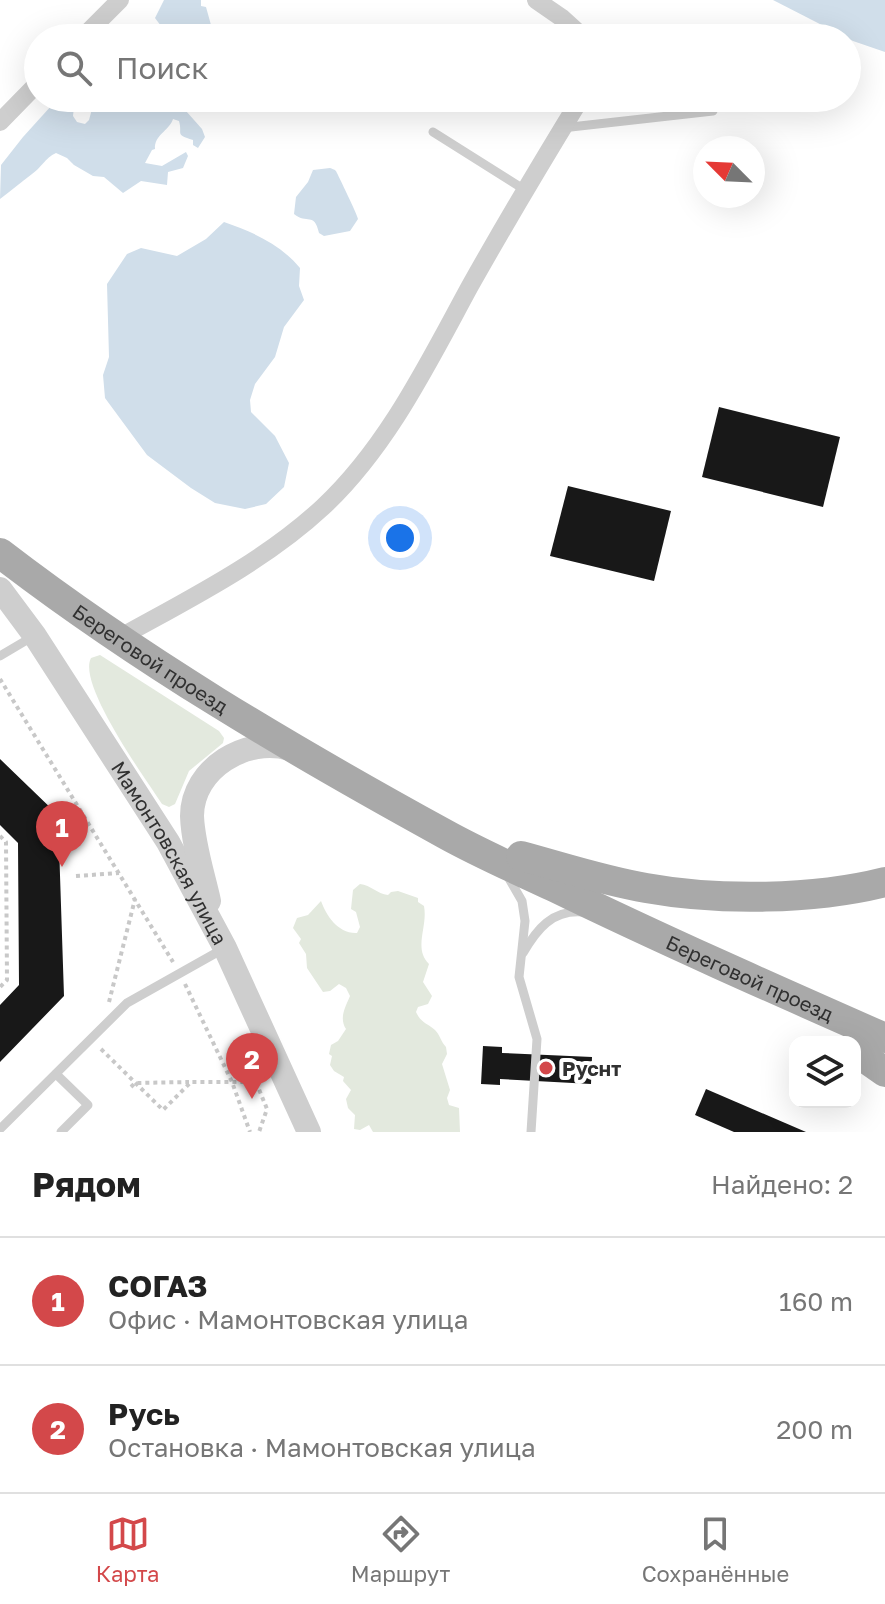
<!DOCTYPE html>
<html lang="ru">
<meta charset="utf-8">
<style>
:root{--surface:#fff;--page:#f6f6f6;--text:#222;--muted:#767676;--line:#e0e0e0;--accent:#d3484a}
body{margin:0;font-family:"Golos Text",sans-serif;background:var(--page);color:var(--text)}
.controls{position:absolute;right:24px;bottom:24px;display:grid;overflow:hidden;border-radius:16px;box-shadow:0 8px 32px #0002}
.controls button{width:72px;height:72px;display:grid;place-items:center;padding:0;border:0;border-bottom:2px solid var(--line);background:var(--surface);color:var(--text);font:40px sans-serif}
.compass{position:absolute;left:693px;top:136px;width:72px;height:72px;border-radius:50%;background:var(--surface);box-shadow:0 8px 32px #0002;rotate:294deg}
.you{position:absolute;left:400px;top:538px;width:28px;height:28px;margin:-20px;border:6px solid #fff;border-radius:50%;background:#1a73e8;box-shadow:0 0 0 12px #1a73e833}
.badge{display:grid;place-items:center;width:52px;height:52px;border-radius:50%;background:var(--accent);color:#fff;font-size:26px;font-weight:700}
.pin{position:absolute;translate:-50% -66px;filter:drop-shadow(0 2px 4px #0008)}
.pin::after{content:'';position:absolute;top:42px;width:28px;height:24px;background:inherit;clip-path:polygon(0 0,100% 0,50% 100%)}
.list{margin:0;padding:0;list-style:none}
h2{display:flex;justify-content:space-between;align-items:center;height:104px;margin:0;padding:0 32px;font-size:34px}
h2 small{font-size:26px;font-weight:400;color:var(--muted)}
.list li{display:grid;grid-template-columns:52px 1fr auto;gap:24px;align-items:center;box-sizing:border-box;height:128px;padding:0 32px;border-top:2px solid var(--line)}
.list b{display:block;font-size:30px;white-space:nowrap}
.list p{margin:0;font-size:26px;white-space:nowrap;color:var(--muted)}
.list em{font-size:26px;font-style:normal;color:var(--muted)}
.icon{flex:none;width:44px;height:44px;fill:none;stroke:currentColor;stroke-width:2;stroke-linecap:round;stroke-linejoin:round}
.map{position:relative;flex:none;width:885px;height:1132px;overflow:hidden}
.search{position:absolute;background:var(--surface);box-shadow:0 8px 32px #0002;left:24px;right:24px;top:24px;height:88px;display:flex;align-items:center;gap:20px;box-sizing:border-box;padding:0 28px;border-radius:44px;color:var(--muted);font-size:30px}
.sheet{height:360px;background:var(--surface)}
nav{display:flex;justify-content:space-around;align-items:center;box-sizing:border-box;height:112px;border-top:2px solid var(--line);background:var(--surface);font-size:22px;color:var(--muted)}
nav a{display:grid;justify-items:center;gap:4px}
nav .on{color:var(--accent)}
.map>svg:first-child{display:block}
</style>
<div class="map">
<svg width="885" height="1132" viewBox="0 0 885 1132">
<rect width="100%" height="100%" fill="#fff"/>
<!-- green -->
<g fill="#e3e9de">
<path d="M100,655L219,731L224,738L223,743L189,771L175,804L169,807L162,804C145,778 77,684 91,658Z"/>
<path d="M360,884C371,885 377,894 388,895L391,892L398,891L418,898V902L424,906C428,927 413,948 429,964L423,982L432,996L428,1004L418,1007L416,1012C421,1023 427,1023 435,1030C440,1035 441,1042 446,1047L447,1054L442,1064L450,1090L447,1098L449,1105L459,1108L460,1132H373L369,1125L360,1130L354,1129L355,1115L348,1108L346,1099L351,1090L343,1081L344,1077L334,1071L330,1065L332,1056L329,1054L331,1045L338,1041L346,1029C339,1018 345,1008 350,996L346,988L339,984L330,991L323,992L307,968L306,954L299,943L301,939L293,928L297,918L308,915L321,901C326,915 338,934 357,933L360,927L356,912L351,909L353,890Z"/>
</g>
<!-- water -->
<g fill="#d0deea">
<path d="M164,0H201V6L206,7L211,25L208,38H170L155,18Z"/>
<path d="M773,0H885V52L853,41Z"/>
<path d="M62,98H75L73,116L77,122L85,124L89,120L95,98L105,101L112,98H178L180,112L186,111L202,129L205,137L198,148L193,145V140C174,134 183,135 179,121L173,119C169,131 154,135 155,149L152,150L145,163L162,166L186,152L188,156L183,168L168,172L167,185L141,181L123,193L104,177L93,176L74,165L67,158L56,153C45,158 41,168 32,174C21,182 11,191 0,199L1,165L23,137L52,105Z"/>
<path d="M330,168C332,169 334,169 336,171C338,175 358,216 358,219L350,231L324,236L319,233C314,211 307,225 294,214L296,197L308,182L313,170Z"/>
<path d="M224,222C253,232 280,244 300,268L299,286L304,300L284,327L275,357L255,384L250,400L251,412L275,436L289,463L284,487L266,504L245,509L215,503L191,488L147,455L105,398L103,375L109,357L107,284L127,254L141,248L177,256L206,239Z"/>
</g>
<!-- building -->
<g fill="#181818">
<path d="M719,407L840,437L823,507L702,477Z"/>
<path d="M568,486L671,511L654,581L550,556Z"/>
<path d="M0,759L58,815L64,996L0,1062V1005L19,985L18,843L0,825Z"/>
<path d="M483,1046L502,1047V1053L592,1057L591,1084L500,1079V1085L481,1084Z"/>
<path d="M706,1089L806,1132H734L695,1115Z"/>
</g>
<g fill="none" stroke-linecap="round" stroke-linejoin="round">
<!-- path -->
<g stroke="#c8c8c8" stroke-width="4" stroke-dasharray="4 4" stroke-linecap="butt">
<path d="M0,679L173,962"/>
<path d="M0,836L6,842L7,980L0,987"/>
<path d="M76,876L119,873"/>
<path d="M185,984L232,1082L250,1132"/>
<path d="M109,1002L135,899"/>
<path d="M101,1049L163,1110L191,1082H256L267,1109L259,1132"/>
<path d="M131,1087L135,1083L189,1082"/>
</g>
<!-- service -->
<g stroke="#cecece" stroke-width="9">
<path d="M562,128L713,111"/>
<path d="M433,132L525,190"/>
<path d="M0,656L32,637"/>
<path d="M507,875L522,901L525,921L519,977L537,1039L531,1132"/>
<path d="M523,953C537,929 552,910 582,912"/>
<path d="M56,1074L88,1105L61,1132"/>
<path d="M0,1129L127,1003L223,949"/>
</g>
<!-- minor -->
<g stroke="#cecece" stroke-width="18">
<path d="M536,0L562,18L584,38"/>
<path d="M82,38L120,0"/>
<path d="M0,122L38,83"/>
<path d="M119,638C189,599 264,562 323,507C388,446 428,363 470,286C506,222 543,160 581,98"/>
</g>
<!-- tertiary -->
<g stroke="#cecece" stroke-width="24">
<path id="s1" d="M0,589L35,636L168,842L225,948L309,1132"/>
<path d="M209,901C203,874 193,844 192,816C192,768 247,736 290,749"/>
</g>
<!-- primary -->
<g stroke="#a9a9a9" stroke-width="30">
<path id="s2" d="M0,553C139,660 292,750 445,834C481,854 518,870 554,887C663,940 774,989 885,1038"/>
<path d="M521,856C562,867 604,881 646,888C718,901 814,900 885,882"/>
<path d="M855,1051L885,1072"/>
</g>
</g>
<!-- markers -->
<circle fill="#d3484a" stroke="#fff" stroke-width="3" cx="546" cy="1068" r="8"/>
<g text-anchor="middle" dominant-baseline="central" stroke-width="8" stroke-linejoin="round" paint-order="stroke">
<!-- street labels -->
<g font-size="20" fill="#313131" stroke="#fff">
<text stroke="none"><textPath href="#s2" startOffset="184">Береговой проезд</textPath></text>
<text stroke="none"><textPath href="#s1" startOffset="314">Мамонтовская улица</textPath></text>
<text stroke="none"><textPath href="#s2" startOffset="864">Береговой проезд</textPath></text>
</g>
<!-- poi labels -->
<g font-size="20" font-weight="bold" fill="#313131" stroke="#fff" text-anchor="start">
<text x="562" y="1068">Руснт</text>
</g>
</g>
</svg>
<div class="controls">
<button><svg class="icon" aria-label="layers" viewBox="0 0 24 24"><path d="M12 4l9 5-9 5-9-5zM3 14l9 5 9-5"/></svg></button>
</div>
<svg class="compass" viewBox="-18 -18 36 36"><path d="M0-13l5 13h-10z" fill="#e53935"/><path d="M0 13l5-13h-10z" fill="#767676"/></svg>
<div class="you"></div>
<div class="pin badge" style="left:62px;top:867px">1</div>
<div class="pin badge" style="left:252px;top:1099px">2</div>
<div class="search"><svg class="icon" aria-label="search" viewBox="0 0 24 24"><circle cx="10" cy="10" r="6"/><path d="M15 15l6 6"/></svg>Поиск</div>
</div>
<section class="sheet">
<h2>Рядом<small>Найдено: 2</small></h2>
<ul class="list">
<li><span class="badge">1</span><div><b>СОГАЗ</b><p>Офис · Мамонтовская улица</p></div><em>160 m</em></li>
<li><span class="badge">2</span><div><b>Русь</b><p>Остановка · Мамонтовская улица</p></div><em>200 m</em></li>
</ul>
</section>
<nav>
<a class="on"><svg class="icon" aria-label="map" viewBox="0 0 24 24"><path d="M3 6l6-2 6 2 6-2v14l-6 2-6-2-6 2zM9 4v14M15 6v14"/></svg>Карта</a>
<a><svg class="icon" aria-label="directions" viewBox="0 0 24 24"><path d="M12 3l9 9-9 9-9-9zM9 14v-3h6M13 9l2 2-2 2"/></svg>Маршрут</a>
<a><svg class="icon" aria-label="saved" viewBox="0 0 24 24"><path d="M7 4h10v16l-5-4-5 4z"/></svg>Сохранённые</a>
</nav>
